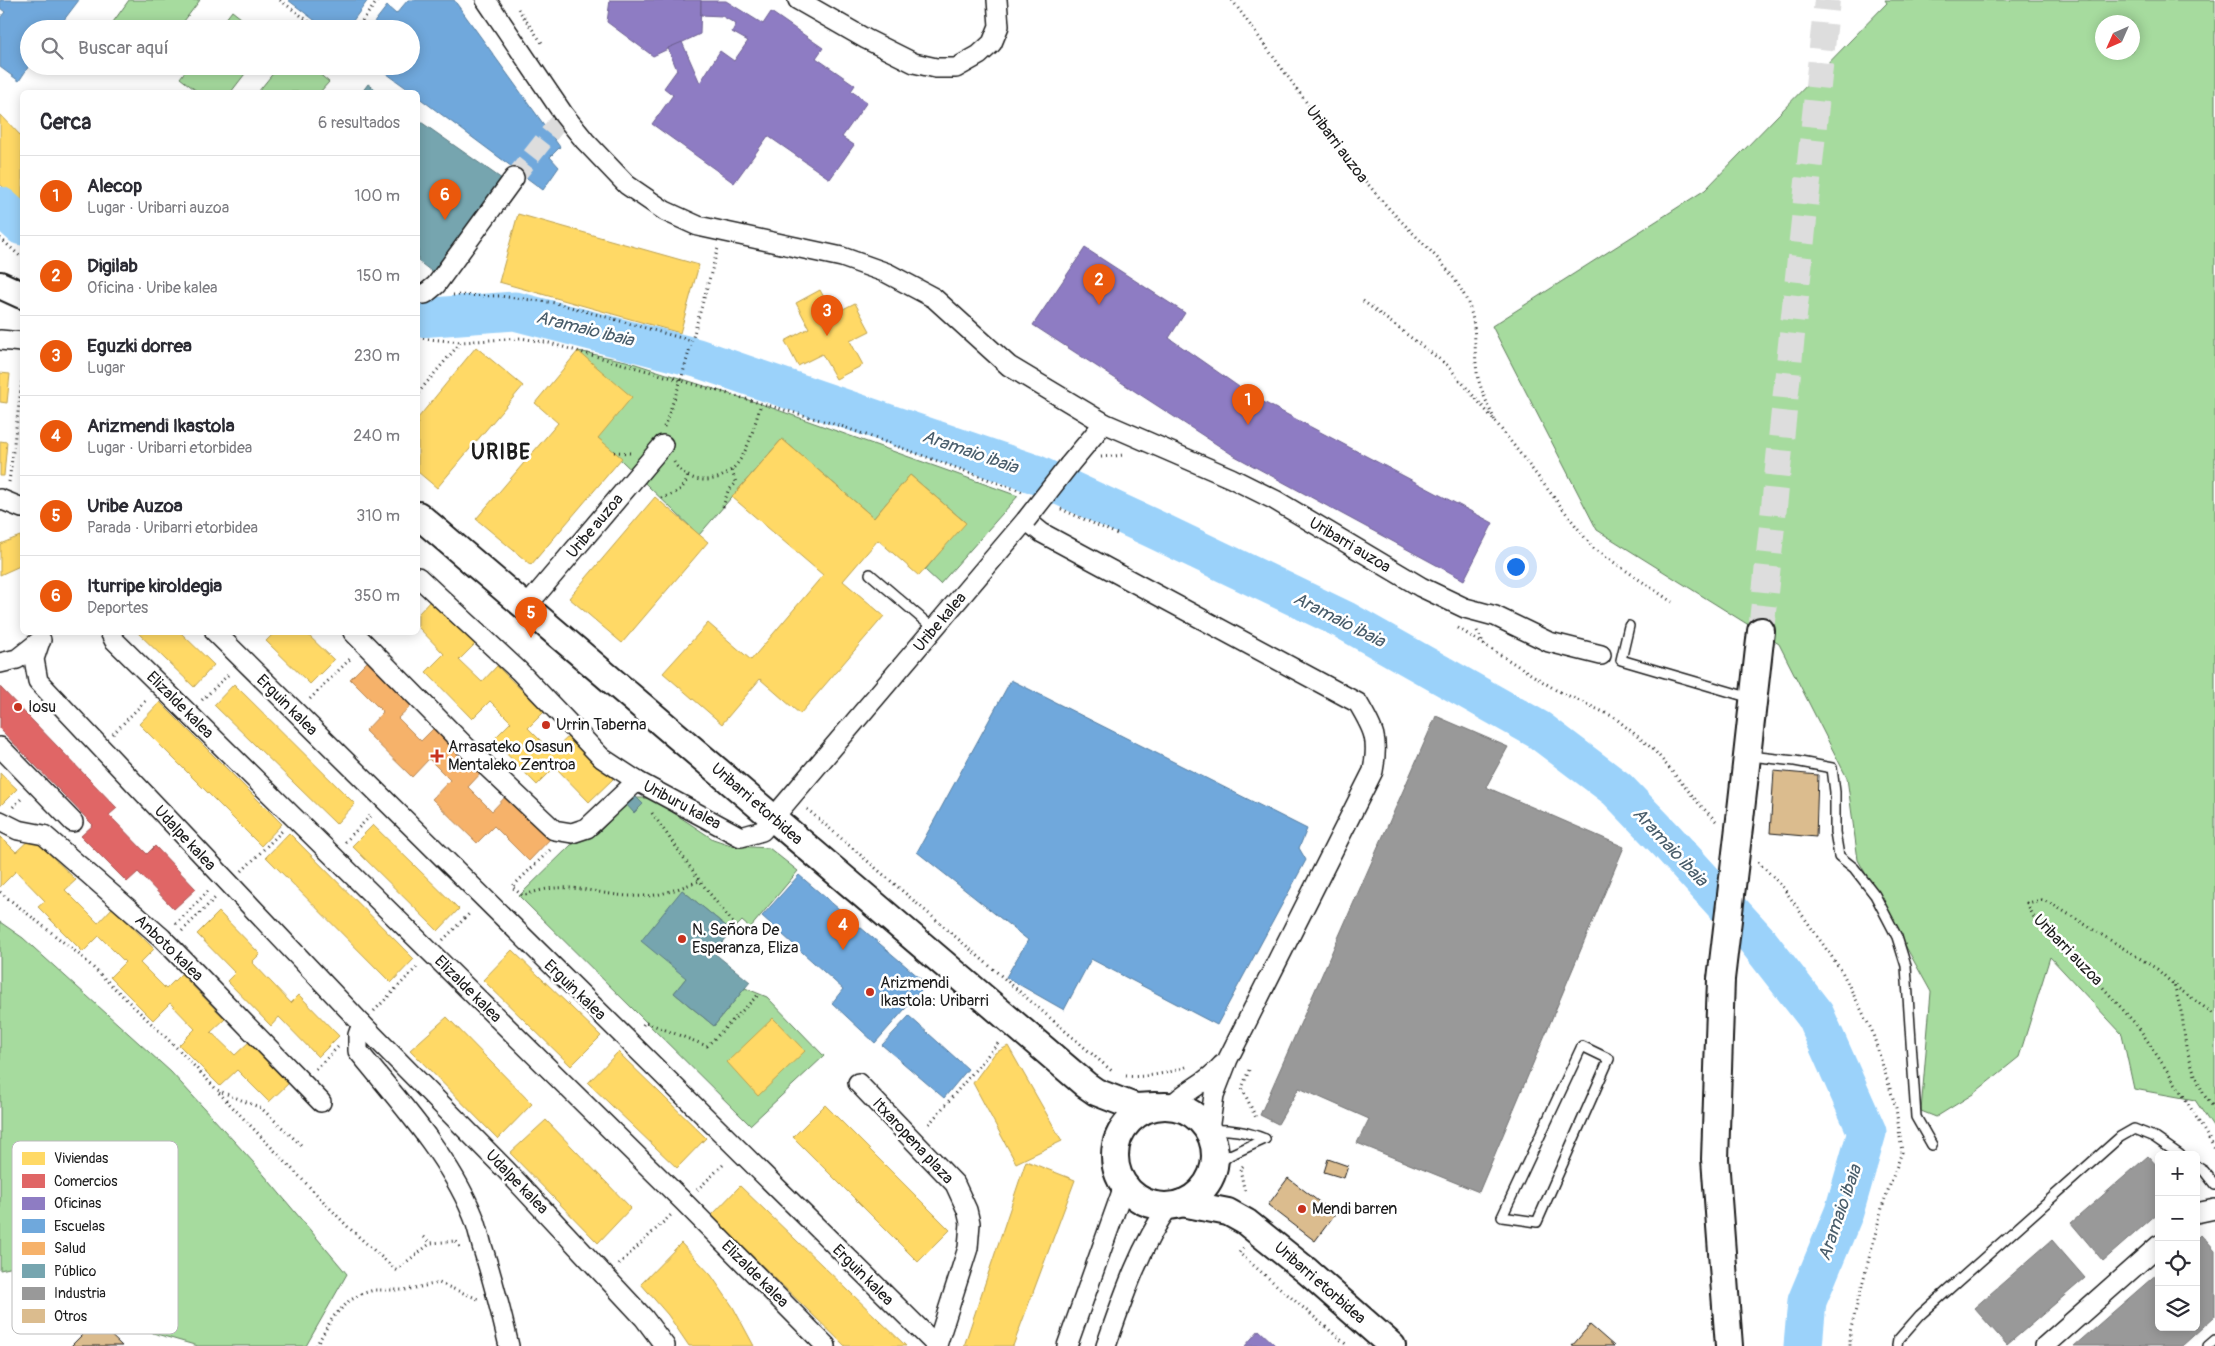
<!DOCTYPE html>
<html lang="es">
<meta charset="utf-8">
<style>
:root{--surface:#fff;--page:#f7f7f7;--text:#2b2b33;--muted:#7c7c81;--line:#e1e1e2;--accent:#ea580c}
body{margin:0;font-family:Pangolin,sans-serif;background:var(--page);color:var(--text)}
.controls{position:absolute;right:15px;bottom:15px;display:grid;overflow:hidden;border-radius:8px;box-shadow:0 2px 12px #0003}
.controls button{width:45px;height:45px;display:grid;place-items:center;padding:0;border:0;border-bottom:1px solid var(--line);background:var(--surface);color:var(--text);font:25px sans-serif}
.compass{position:absolute;left:2095px;top:15px;width:45px;height:45px;border-radius:50%;background:var(--surface);box-shadow:0 2px 12px #0003;rotate:225deg}
.you{position:absolute;left:1515px;top:566px;width:18px;height:18px;margin:-12px;border:4px solid #fff;border-radius:50%;background:#1a73e8;box-shadow:0 0 0 8px #1a73e833}
.badge{display:grid;place-items:center;width:32px;height:32px;border-radius:50%;background:var(--accent);color:#fff;font-size:16px;font-weight:700}
.pin{position:absolute;translate:-50% -41px;filter:drop-shadow(0 1px 2px #0008)}
.pin::after{content:'';position:absolute;top:26px;width:18px;height:15px;background:inherit;clip-path:polygon(0 0,100% 0,50% 100%)}
.list{margin:0;padding:0;list-style:none}
h2{display:flex;justify-content:space-between;align-items:center;height:65px;margin:0;padding:0 20px;font-size:21px}
h2 small{font-size:16px;font-weight:400;color:var(--muted)}
.list li{display:grid;grid-template-columns:32px 1fr auto;gap:15px;align-items:center;box-sizing:border-box;height:80px;padding:0 20px;border-top:1px solid var(--line)}
.list b{display:block;font-size:19px;white-space:nowrap}
.list p{margin:0;font-size:16px;white-space:nowrap;color:var(--muted)}
.list em{font-size:16px;font-style:normal;color:var(--muted)}
.icon{flex:none;width:28px;height:28px;fill:none;stroke:currentColor;stroke-width:2;stroke-linecap:round;stroke-linejoin:round}
.map{position:relative;flex:none;width:2215px;height:1346px;overflow:hidden}
.search{position:absolute;background:var(--surface);box-shadow:0 2px 12px #0003;left:20px;top:20px;width:400px;height:55px;display:flex;align-items:center;gap:12px;box-sizing:border-box;padding:0 18px;border-radius:28px;color:var(--muted);font-size:19px}
.panel{position:absolute;background:var(--surface);box-shadow:0 2px 12px #0003;left:20px;top:90px;width:400px;height:545px;border-radius:8px}
.map>svg:first-child{display:block}
</style>
<div class="map">
<svg width="2215" height="1346" viewBox="0 0 2215 1346">
<rect width="100%" height="100%" fill="#fff"/>
<filter id="ink" filterUnits="userSpaceOnUse"><feTurbulence type="fractalNoise" baseFrequency=".02" numOctaves="2"/><feDisplacementMap in="SourceGraphic" scale="10" xChannelSelector="R" yChannelSelector="G"/><feConvolveMatrix kernelMatrix="1 2 1 2 8 2 1 2 1" color-interpolation-filters="sRGB"/></filter>
<g filter="url(#ink)">
<!-- green -->
<g fill="#a6db9e" stroke="#617c5d" fill-rule="evenodd">
<path d="M129,0H200L178,29H108Z"/>
<path d="M1885,0H2215V1130L2195,1100L2134,1089L2122,1034L2050,957L2019,1057L1973,1094L1936,1117L1921,1111L1931,992L1858,860L1847,778L1779,644L1597,530L1492,326L1705,190L1887,3ZM2102,22H2132V52H2102Z"/>
<path d="M232,11L255,29H218Z"/>
<path d="M189,66H251L231,92H198L180,78Z"/>
<path d="M279,66H310L329,82L320,92H258Z"/>
<path d="M578,351L626,361L761,404L1018,496L940,584L925,570L965,522L910,475L874,518L782,439L699,535L598,438Z"/>
<path d="M633,798H651L713,839L734,846L769,848L798,871L750,928L742,921L732,931L682,890L686,978L674,993L714,1026L745,988L767,997L824,1056L750,1125L519,896L571,845L598,833Z"/>
<path d="M0,922L23,938L171,1072L254,1163L347,1274L306,1346H198L153,1333L76,1254L0,1270Z"/>
</g>
<!-- homes -->
<g fill="#ffd966" stroke="#bba050">
<path d="M0,114L22,137V206L0,184Z"/>
<path d="M518,214L699,265L680,333L499,282Z"/>
<path d="M820,290L833,314L855,303L870,331L850,341L863,365L836,379L822,354L798,366L785,341L809,328L796,303Z"/>
<path d="M476,347L523,386L437,488L418,472V418Z"/>
<path d="M578,351L632,397L598,438L622,458L531,565L476,519L558,423L535,403Z"/>
<path d="M0,373L10,374L7,403L0,402Z"/>
<path d="M782,439L874,518L910,475L966,523L919,576L878,540L843,581L884,616L800,714L760,679L722,724L663,673L708,623L751,660L823,575L732,497Z"/>
<path d="M0,441L7,442L4,476H0Z"/>
<path d="M655,497L708,542L622,643L569,598Z"/>
<path d="M20,536L22,542V565L0,575V544Z"/>
<path d="M431,600L475,644L459,660L482,682L497,666L544,712L528,728L552,752L569,736L613,779L589,802L555,767L537,785L493,740L511,722L490,701L472,719L426,672L444,654L418,627V614Z"/>
<path d="M137,632H180L214,665L194,687Z"/>
<path d="M275,632H305L334,660L310,684L266,641Z"/>
<path d="M234,684L355,804L336,824L214,705Z"/>
<path d="M160,702L282,824L261,846L139,724Z"/>
<path d="M0,773L17,789L0,806Z"/>
<path d="M373,825L459,909L438,931L352,846Z"/>
<path d="M289,833L414,959L391,983L266,857Z"/>
<path d="M0,836L16,852L32,837L76,880L65,890L98,923L113,907L154,949L140,963L166,989L181,974L225,1019L211,1032L235,1055L250,1041L290,1082L269,1102L237,1070L220,1086L179,1045L195,1029L170,1003L153,1020L110,977L125,962L99,936L83,952L38,907L45,901L16,871L0,887Z"/>
<path d="M219,912L260,954L252,962L291,1003L299,995L339,1036L318,1057L279,1017L271,1026L227,981L235,973L197,934Z"/>
<path d="M512,950L601,1036L571,1066L483,980Z"/>
<path d="M447,1017L532,1104L498,1139L410,1050Z"/>
<path d="M773,1018L805,1051L758,1096L727,1062Z"/>
<path d="M1008,1046L1062,1141L1016,1163L973,1083L995,1053Z"/>
<path d="M618,1052L706,1138L677,1168L588,1083Z"/>
<path d="M825,1105L950,1230L918,1262L793,1137Z"/>
<path d="M546,1120L631,1208L598,1243L510,1153Z"/>
<path d="M1026,1161L1075,1180L1013,1346H964Z"/>
<path d="M740,1186L906,1346H845L711,1216Z"/>
<path d="M681,1243L711,1275L733,1307L754,1346H689L668,1315L641,1284Z"/>
</g>
<!-- shops -->
<path fill="#e06666" stroke="#a55050" d="M0,687L117,808L109,815L147,854L155,846L196,889L174,909L138,872L127,882L81,836L93,825L0,729Z"/>
<!-- offices -->
<g fill="#8e7cc3" stroke="#6c5f91">
<path d="M610,0H701L700,34L653,56L607,22Z"/>
<path d="M701,1H726L763,24L771,12L823,48L816,58L855,85L851,91L867,102L842,137L854,145L830,179L768,136L734,183L652,124L673,95L664,88L677,70L668,48L682,42L700,83L720,51L734,61L748,41L732,32L736,24L722,16L701,15Z"/>
<path d="M1085,248L1185,313L1169,338L1252,396L1493,523L1464,580L1233,455L1033,325Z"/>
<path d="M1259,1330L1276,1346H1245Z"/>
</g>
<!-- schools -->
<g fill="#6fa8dc" stroke="#567ea2">
<path d="M0,0H79L57,29H29V66L19,81L0,67V18L5,12L0,8Z"/>
<path d="M288,0H368L347,29H326Z"/>
<path d="M408,0H454L560,147L550,157L559,167L543,190L418,97V92H412L376,66H411V29H369L387,6L396,14Z"/>
<path d="M1011,680L1307,829L1299,848L1306,860L1217,1025L1091,959L1064,1010L1006,977L1028,940L917,852Z"/>
<path d="M799,875L927,984L875,1043L832,1003L843,989L762,916Z"/>
<path d="M909,1016L968,1069L944,1098L882,1045Z"/>
</g>
<!-- health -->
<path fill="#f6b26b" stroke="#b58553" d="M370,659L414,703L398,718L421,741L437,725L483,771L468,787L492,811L508,794L552,837L529,861L494,826L477,843L432,799L450,780L429,759L412,777L365,731L383,712L350,679Z"/>
<!-- public -->
<g fill="#76a5af" stroke="#5b7c83">
<path d="M368,84L379,92H362Z"/>
<path d="M418,120L502,179L435,274L418,261Z"/>
<path d="M635,796L643,804L634,813L626,804Z"/>
<path d="M682,890L732,931L714,953L750,982L714,1026L674,993L686,978L641,941Z"/>
</g>
<!-- industry -->
<g fill="#999" stroke="#747474">
<path d="M1436,716L1508,747L1486,787L1624,847L1479,1192L1357,1143L1369,1119L1299,1088L1278,1124L1260,1115Z"/>
<path d="M2148,1156L2159,1168V1212L2103,1261L2071,1223Z"/>
<path d="M2201,1234L2215,1250V1316L2182,1346H2074L2159,1272V1327H2196V1239Z"/>
<path d="M2052,1240L2085,1278L2007,1345L1974,1308Z"/>
</g>
<g fill="none" stroke-linecap="round" stroke-linejoin="round">
<!-- river -->
<g stroke="#9bd2fa" stroke-width="39">
<path d="M0,206L22,226"/>
<path d="M418,318L515,311L697,358L1035,474L1154,529L1344,620L1539,730L1617,789L1667,841L1756,939L1815,1015L1867,1132L1844,1212L1807,1301L1803,1346"/>
</g>
</g>
<!-- building -->
<g fill="#dbbc8e" stroke="#1c1c1c">
<path d="M1774,771L1818,775L1816,837L1770,833Z"/>
<path d="M1328,1159L1348,1166L1344,1178L1324,1172Z"/>
<path d="M1288,1178L1335,1214L1315,1241L1268,1205Z"/>
<path d="M96,1321L122,1346H71Z"/>
<path d="M1590,1325L1614,1346H1572Z"/>
</g>
<g fill="none" stroke-linecap="round" stroke-linejoin="round">
<!-- street-tunnel -->
<path stroke="#ddd" stroke-width="19" stroke-dasharray="19 9" stroke-linecap="butt" d="M514,178L564,115"/>
<!-- secondary-tunnel -->
<path stroke="#ddd" stroke-width="26" stroke-dasharray="26 13" stroke-linecap="butt" d="M1761,631L1827,0"/>
<defs>
<g id="lane">
<path d="M870,574L934,629"/>
<path d="M1629,626L1621,660L1751,698"/>
<path d="M1750,756L1795,761L1832,768L1835,792V832L1839,856L1854,868L1875,895L1897,937L1906,966L1916,1117L1932,1145"/>
<path d="M1582,1046L1609,1059L1537,1222L1502,1217Z"/>
<path d="M1209,1130C1230,1129 1246,1131 1265,1139"/>
<path d="M2196,1166L2204,1171L2215,1185"/>
<path d="M1214,1167L1230,1155L1265,1139"/>
<path d="M1897,1346L1898,1340L1920,1315L2120,1137L2134,1129L2154,1137L2180,1155"/>
<path d="M2208,1346L2215,1340"/>
</g>
<g id="street">
<path d="M486,0L564,115L585,141L627,185L665,211L698,226L842,257L887,273L934,298L1009,366L1104,423L1231,478L1275,500L1421,587L1465,608L1495,616L1549,642L1601,655"/>
<path d="M798,0L866,39L914,63L936,68H956L979,55L992,43L999,26L997,0"/>
<path d="M418,294H425L436,285L514,178"/>
<path d="M0,340L22,342"/>
<path d="M1069,465L1104,423"/>
<path d="M0,499L22,508"/>
<path d="M418,577L519,671L602,758L637,781"/>
<path d="M526,607L663,445"/>
<path d="M110,632L114,640L684,1202L826,1346"/>
<path d="M215,632L937,1346"/>
<path d="M353,632L465,746L554,830L572,833L587,828L637,781L741,837L762,831L1026,520L1042,533L1358,703C1374,730 1379,739 1373,771L1228,1059L1214,1095L1209,1130"/>
<path d="M40,641L34,659L38,681L362,1024L506,1170L644,1318L665,1346"/>
<path d="M0,663L17,659L41,640"/>
<path d="M0,747L73,822"/>
<path d="M0,821L18,830L44,835L162,938L321,1102"/>
<path d="M362,1024L358,1035V1051C398,1100 448,1155 472,1213C477,1224 479,1235 482,1246C493,1279 501,1312 509,1346"/>
<path d="M858,1083L955,1184L967,1210L970,1223L968,1248L937,1345"/>
<path d="M1172,1105C1187,1089 1206,1084 1222,1065"/>
<path d="M2196,1213L2215,1209"/>
<path d="M1067,1346L1124,1186"/>
<path d="M1106,1346C1122,1300 1140,1246 1169,1206"/>
<path d="M2045,1346L2159,1245"/>
</g>
<g id="secondary">
<path d="M0,285L22,295"/>
<path d="M418,515L1086,1085L1096,1092L1135,1107L1155,1106"/>
<path d="M1740,819L1761,631"/>
<path d="M1721,979L1715,1159L1729,1346"/>
<circle cx="1165" cy="1156" r="50"/>
<path d="M1182,1203L1228,1212L1246,1222L1307,1271L1392,1346"/>
</g>
</defs>
<!-- lane casing -->
<use href="#lane" stroke="#1c1c1c" stroke-width="12"/>
<!-- street casing -->
<use href="#street" stroke="#1c1c1c" stroke-width="22"/>
<!-- secondary casing -->
<use href="#secondary" stroke="#1c1c1c" stroke-width="30"/>
<!-- path -->
<g stroke="#1c1c1c" stroke-width="3" stroke-dasharray="1 4" stroke-linecap="butt">
<path d="M280,0L319,29"/>
<path d="M1232,0L1352,165C1368,184 1383,203 1400,220C1425,246 1456,272 1469,306C1478,329 1473,354 1478,378C1482,393 1489,407 1495,421"/>
<path d="M518,9L542,43"/>
<path d="M356,29L378,0"/>
<path d="M0,238L22,258"/>
<path d="M453,295L499,296L556,303L692,341"/>
<path d="M1363,301L1447,365L1495,421L1593,548L1672,602"/>
<path d="M418,338L461,342"/>
<path d="M418,393L461,342L521,338L549,343L841,426L1023,492"/>
<path d="M664,427L681,380L718,248"/>
<path d="M614,452L631,453"/>
<path d="M1101,457L1125,455"/>
<path d="M674,462C680,473 693,481 706,480C744,478 751,435 761,404"/>
<path d="M9,482L22,381"/>
<path d="M661,498C675,494 685,490 688,475"/>
<path d="M723,507L728,491L736,483L732,471"/>
<path d="M1061,509L1117,534"/>
<path d="M1458,628L1556,690L1614,717L1654,750L1701,806L1716,821"/>
<path d="M1477,631L1485,646"/>
<path d="M310,699L352,657"/>
<path d="M202,700L230,673"/>
<path d="M113,734L147,699"/>
<path d="M13,807L23,797"/>
<path d="M807,809L1113,1072"/>
<path d="M652,813L700,881L736,927"/>
<path d="M345,842L372,814"/>
<path d="M550,850L512,887L523,896C571,876 599,899 645,896C663,896 683,886 700,881"/>
<path d="M1758,862L1782,886L1841,970L1872,1031L1896,1108L1902,1152L1883,1204L1850,1332V1346"/>
<path d="M242,871L282,831"/>
<path d="M0,892L81,956L179,1050L217,1090L261,1108L301,1145"/>
<path d="M176,924L210,889"/>
<path d="M182,931L217,896"/>
<path d="M443,940L471,912"/>
<path d="M2175,986L2215,1015"/>
<path d="M374,1011L417,967"/>
<path d="M643,1025L645,1022L707,1046L759,994"/>
<path d="M316,1069L338,1047"/>
<path d="M1249,1070L1242,1088L1257,1120"/>
<path d="M1126,1076C1143,1078 1172,1073 1188,1066"/>
<path d="M219,1093L349,1228L396,1270L431,1243"/>
<path d="M2215,1109L2204,1095L2195,1075L2186,1047L2182,1015L2174,985L2157,969L2052,904L2042,900L2027,903L2035,920L2085,967L2139,1028L2183,1095L2215,1149"/>
<path d="M929,1124L1000,1041"/>
<path d="M1243,1166L1240,1169L1245,1193"/>
<path d="M697,1190L725,1163"/>
<path d="M424,1237L431,1243L456,1241L461,1249"/>
<path d="M1243,1248L1239,1253L1348,1346"/>
<path d="M619,1264L671,1215"/>
<path d="M316,1346L333,1317L349,1301L361,1294L374,1290H405L439,1283L478,1299"/>
</g>
<!-- lane -->
<use href="#lane" stroke="#fff" stroke-width="9"/>
<!-- street -->
<use href="#street" stroke="#fff" stroke-width="19"/>
<!-- secondary -->
<use href="#secondary" stroke="#fff" stroke-width="26"/>
<defs>
<path id="street-bridge" d="M1026,520L1069,465"/>
<path id="secondary-bridge" d="M1721,979L1740,819"/>
</defs>
<!-- street-bridge casing -->
<use href="#street-bridge" stroke="#1c1c1c" stroke-width="22" stroke-linecap="butt"/>
<!-- secondary-bridge casing -->
<use href="#secondary-bridge" stroke="#1c1c1c" stroke-width="30" stroke-linecap="butt"/>
<!-- street-bridge -->
<use href="#street-bridge" stroke="#fff" stroke-width="19"/>
<!-- secondary-bridge -->
<use href="#secondary-bridge" stroke="#fff" stroke-width="26"/>
</g>
</g>
<!-- markers -->
<g fill="#c8321e" stroke="#fff" stroke-width="2">
<circle cx="18" cy="707" r="5"/>
<circle cx="546" cy="725" r="5"/>
<path d="M434.5 748.5h5v5h5v5h-5v5h-5v-5h-5v-5h5z"/>
<circle cx="682" cy="939" r="5"/>
<circle cx="870" cy="992" r="5"/>
<circle cx="1302" cy="1209" r="5"/>
</g>
<g text-anchor="middle" dominant-baseline="central" stroke-width="5" stroke-linejoin="round" paint-order="stroke">
<!-- street labels -->
<g font-size="16" fill="#1c1c1c" stroke="#fff">
<text transform="translate(1337 144) rotate(53)">Uribarri auzoa</text>
<text transform="translate(595 526) rotate(-50)">Uribe auzoa</text>
<text transform="translate(1350 545) rotate(31)">Uribarri auzoa</text>
<text transform="translate(940 622) rotate(-50)">Uribe kalea</text>
<text transform="translate(180 705) rotate(45)">Elizalde kalea</text>
<text transform="translate(287 705) rotate(45)">Erguin kalea</text>
<text transform="translate(757 804) rotate(41)">Uribarri etorbidea</text>
<text transform="translate(682 805) rotate(28)">Uriburu kalea</text>
<text transform="translate(185 838) rotate(47)">Udalpe kalea</text>
<text transform="translate(169 948) rotate(44)">Anboto kalea</text>
<text transform="translate(2068 950) rotate(46)">Uribarri auzoa</text>
<text transform="translate(468 989) rotate(45)">Elizalde kalea</text>
<text transform="translate(575 990) rotate(44)">Erguin kalea</text>
<text transform="translate(913 1141) rotate(47)">Itxaropena plaza</text>
<text transform="translate(517 1182) rotate(46)">Udalpe kalea</text>
<text transform="translate(755 1274) rotate(45)">Elizalde kalea</text>
<text transform="translate(863 1275) rotate(45)">Erguin kalea</text>
<text transform="translate(1320 1283) rotate(41)">Uribarri etorbidea</text>
</g>
<!-- poi labels -->
<g font-size="16" fill="#1c1c1c" stroke="#fff" text-anchor="start">
<text x="28" y="707">Iosu</text>
<text x="556" y="725">Urrin Taberna</text>
<text x="448" y="747">Arrasateko Osasun<tspan x="448" dy="18">Mentaleko Zentroa</tspan></text>
<text x="692" y="930">N. Señora De<tspan x="692" dy="18">Esperanza, Eliza</tspan></text>
<text x="880" y="983">Arizmendi<tspan x="880" dy="18">Ikastola: Uribarri</tspan></text>
<text x="1312" y="1209">Mendi barren</text>
</g>
<!-- water labels -->
<g font-size="18" font-style="italic" fill="#485c6a" stroke="#fff">
<text transform="translate(585 329) rotate(14)">Aramaio ibaia</text>
<text transform="translate(970 452) rotate(19)">Aramaio ibaia</text>
<text transform="translate(1339 620) rotate(27)">Aramaio ibaia</text>
<text transform="translate(1670 847) rotate(47)">Aramaio ibaia</text>
<text transform="translate(1840 1213) rotate(-71)">Aramaio ibaia</text>
</g>
<!-- district labels -->
<g font-size="21" font-weight="bold" letter-spacing="1" fill="#1c1c1c" stroke="#fff">
<text x="501" y="452">URIBE</text>
</g>
</g>
<!-- legend -->
<rect x="12" y="1141" width="166" height="193" rx="8" fill="#fff" stroke="#bbb" stroke-width="1"/>
<rect x="22" y="1152" width="23" height="13" fill="#ffd966"/>
<rect x="22" y="1174" width="23" height="14" fill="#e06666"/>
<rect x="22" y="1197" width="23" height="13" fill="#8e7cc3"/>
<rect x="22" y="1219" width="23" height="14" fill="#6fa8dc"/>
<rect x="22" y="1242" width="23" height="13" fill="#f6b26b"/>
<rect x="22" y="1264" width="23" height="14" fill="#76a5af"/>
<rect x="22" y="1287" width="23" height="13" fill="#999"/>
<rect x="22" y="1309" width="23" height="14" fill="#dbbc8e"/>
<g font-size="14" fill="#1c1c1c">
<text x="54" y="1163">Viviendas</text>
<text x="54" y="1186">Comercios</text>
<text x="54" y="1208">Oficinas</text>
<text x="54" y="1231">Escuelas</text>
<text x="54" y="1253">Salud</text>
<text x="54" y="1276">Público</text>
<text x="54" y="1298">Industria</text>
<text x="54" y="1321">Otros</text>
</g>
</svg>
<div class="controls">
<button>+</button>
<button>−</button>
<button><svg class="icon" aria-label="locate" viewBox="0 0 24 24"><circle cx="12" cy="12" r="6"/><path d="M12 2v4M12 18v4M2 12h4M18 12h4"/></svg></button>
<button><svg class="icon" aria-label="layers" viewBox="0 0 24 24"><path d="M12 4l9 5-9 5-9-5zM3 14l9 5 9-5"/></svg></button>
</div>
<svg class="compass" viewBox="-18 -18 36 36"><path d="M0-13l5 13h-10z" fill="#e53935"/><path d="M0 13l5-13h-10z" fill="#7c7c81"/></svg>
<div class="you"></div>
<div class="pin badge" style="left:1248px;top:425px">1</div>
<div class="pin badge" style="left:1099px;top:305px">2</div>
<div class="pin badge" style="left:827px;top:336px">3</div>
<div class="pin badge" style="left:843px;top:950px">4</div>
<div class="pin badge" style="left:531px;top:638px">5</div>
<div class="pin badge" style="left:445px;top:220px">6</div>
<div class="search"><svg class="icon" aria-label="search" viewBox="0 0 24 24"><circle cx="10" cy="10" r="6"/><path d="M15 15l6 6"/></svg>Buscar aquí</div>
<section class="panel">
<h2>Cerca<small>6 resultados</small></h2>
<ul class="list">
<li><span class="badge">1</span><div><b>Alecop</b><p>Lugar · Uribarri auzoa</p></div><em>100 m</em></li>
<li><span class="badge">2</span><div><b>Digilab</b><p>Oficina · Uribe kalea</p></div><em>150 m</em></li>
<li><span class="badge">3</span><div><b>Eguzki dorrea</b><p>Lugar</p></div><em>230 m</em></li>
<li><span class="badge">4</span><div><b>Arizmendi Ikastola</b><p>Lugar · Uribarri etorbidea</p></div><em>240 m</em></li>
<li><span class="badge">5</span><div><b>Uribe Auzoa</b><p>Parada · Uribarri etorbidea</p></div><em>310 m</em></li>
<li><span class="badge">6</span><div><b>Iturripe kiroldegia</b><p>Deportes</p></div><em>350 m</em></li>
</ul>
</section>
</div>
